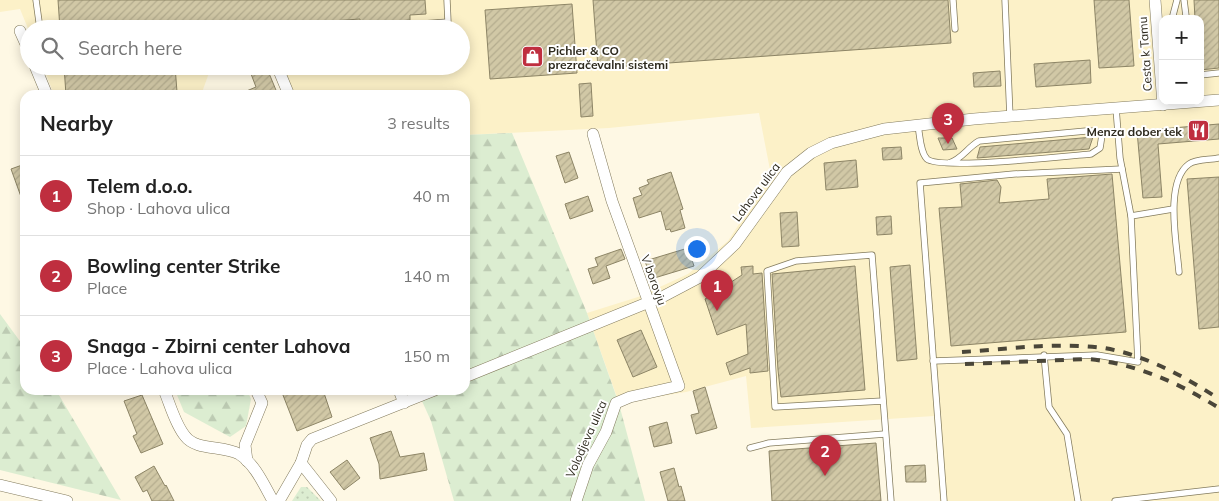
<!DOCTYPE html>
<meta charset="utf-8">
<style>
:root{--surface:#fff;--page:#f2f2f2;--text:#222;--muted:#767676;--line:#e0e0e0;--accent:#bf2e3f}
body{margin:0;font-family:Mulish,sans-serif;background:var(--page);color:var(--text)}
.controls{position:absolute;right:15px;top:15px;display:grid;overflow:hidden;border-radius:10px;box-shadow:0 2px 12px #0003}
.controls button{width:45px;height:45px;display:grid;place-items:center;padding:0;border:0;border-bottom:1px solid var(--line);background:var(--surface);color:var(--text);font:25px sans-serif}
.you{position:absolute;left:696px;top:248px;width:18px;height:18px;margin:-12px;border:4px solid #fff;border-radius:50%;background:#1a73e8;box-shadow:0 0 0 8px #1a73e833}
.badge{display:grid;place-items:center;width:32px;height:32px;border-radius:50%;background:var(--accent);color:#fff;font-size:16px;font-weight:700}
.pin{position:absolute;translate:-50% -41px;filter:drop-shadow(0 1px 2px #0008)}
.pin::after{content:'';position:absolute;top:26px;width:18px;height:15px;background:inherit;clip-path:polygon(0 0,100% 0,50% 100%)}
.list{margin:0;padding:0;list-style:none}
h2{display:flex;justify-content:space-between;align-items:center;height:65px;margin:0;padding:0 20px;font-size:21px}
h2 small{font-size:16px;font-weight:400;color:var(--muted)}
.list li{display:grid;grid-template-columns:32px 1fr auto;gap:15px;align-items:center;box-sizing:border-box;height:80px;padding:0 20px;border-top:1px solid var(--line)}
.list b{display:block;font-size:19px;white-space:nowrap}
.list p{margin:0;font-size:16px;white-space:nowrap;color:var(--muted)}
.list em{font-size:16px;font-style:normal;color:var(--muted)}
.icon{flex:none;width:28px;height:28px;fill:none;stroke:currentColor;stroke-width:2;stroke-linecap:round;stroke-linejoin:round}
.map{position:relative;flex:none;width:1219px;height:501px;overflow:hidden}
.search{position:absolute;background:var(--surface);box-shadow:0 2px 12px #0003;left:20px;top:20px;width:450px;height:55px;display:flex;align-items:center;gap:12px;box-sizing:border-box;padding:0 18px;border-radius:28px;color:var(--muted);font-size:19px}
.panel{position:absolute;background:var(--surface);box-shadow:0 2px 12px #0003;left:20px;top:90px;width:450px;height:305px;border-radius:15px}
.map>svg:first-child{display:block}
</style>
<div class="map">
<svg width="1219" height="501" viewBox="0 0 1219 501">
<defs>
<pattern id="grass-dots" width="8" height="8" patternUnits="userSpaceOnUse" patternTransform="scale(1.25)"><rect width="8" height="8" fill="#dcedd1"/><path d="M2 2h.1M6 6h.1" fill="none" stroke="#bdcbb3" stroke-width="1.8" stroke-linecap="round"/></pattern>
<pattern id="forest-firs" width="22" height="20" patternUnits="userSpaceOnUse" patternTransform="scale(1.25)"><rect width="22" height="20" fill="#dcedd1"/><path d="M5 1l3.5 6h-7zM16 11l3.5 6h-7z" fill="#bdcbb3"/></pattern>
<pattern id="building-hatch" width="6" height="6" patternUnits="userSpaceOnUse" patternTransform="scale(1.25)"><rect width="6" height="6" fill="#d1c8a6"/><path d="M-1 1l2-2M0 6l6-6M5 7l2-2" fill="none" stroke="#b4ac8e"/></pattern>
</defs>
<rect width="100%" height="100%" fill="#fef8e4"/>
<!-- built -->
<g fill="#fcf1c8" fill-rule="evenodd">
<path d="M0,0H1219V501H940L934,416L751,428L746,376L686,392L619,403L587,313L638,297L688,274L728,241L771,175L759,113L609,128L465,135V95H295L283,66H461V29H29V31L20,9L0,12ZM1163,19H1200V101H1163Z"/>
<path d="M43,66H221L209,73L201,95H54Z"/>
</g>
<!-- grass -->
<path fill="url(#grass-dots)" d="M301,487H307L321,501H292Z"/>
<!-- forest -->
<g fill="url(#forest-firs)">
<path d="M512,133L587,313L619,404L645,501H454L431,421L417,390H465V135Z"/>
<path d="M0,314L25,348V390H56L121,500L0,470Z"/>
<path d="M175,390H247L251,399L246,426L230,437L184,412Z"/>
</g>
<!-- building -->
<g fill="url(#building-hatch)" stroke="#8d8566">
<path d="M58,0H425L426,14L410,15V20L360,24V19L332,21L333,29H284L279,26L244,29H60Z"/>
<path d="M593,0H948L951,43L598,68Z"/>
<path d="M1094,0H1129L1134,66L1099,68Z"/>
<path d="M1194,0H1219V68L1200,70V19H1195Z"/>
<path d="M572,4L577,73L490,79L485,10Z"/>
<path d="M1090,60L1091,83L1036,87L1034,64Z"/>
<path d="M64,66H175L177,92L145,95H66Z"/>
<path d="M248,66H266L278,95H237L256,87Z"/>
<path d="M1000,71L1001,86L974,87L973,73Z"/>
<path d="M591,83L593,116L581,117L579,84Z"/>
<path d="M1219,124V139L1158,144L1162,197L1143,198L1137,131Z"/>
<path d="M1093,137L1089,149L977,158L980,147Z"/>
<path d="M938,138H952L957,149L943,150Z"/>
<path d="M901,147L902,159L883,160L882,148Z"/>
<path d="M569,152L578,178L565,183L556,156Z"/>
<path d="M856,160L858,187L826,190L824,163Z"/>
<path d="M25,164V205H24L11,169Z"/>
<path d="M671,172L683,209L680,210L685,228L671,232L670,229L666,230L661,211L639,218L633,198L642,195L639,188L649,184L647,180Z"/>
<path d="M1112,174L1126,332L951,346L939,208L962,207L960,184L997,180L1001,187L999,203L1049,199L1047,179Z"/>
<path d="M1219,177V327L1199,329L1187,179Z"/>
<path d="M588,196L593,211L570,219L565,204Z"/>
<path d="M797,212L799,246L782,247L780,213Z"/>
<path d="M891,216L892,234L877,235L876,217Z"/>
<path d="M688,248L694,266L651,279L645,261Z"/>
<path d="M621,249L625,259L606,266L610,278L593,284L588,269L598,266L595,258Z"/>
<path d="M910,265L917,359L897,361L890,267Z"/>
<path d="M753,266V274L762,273L768,371L750,373V368L730,375L726,363L748,354L746,324L717,335L705,299L742,275L741,267Z"/>
<path d="M855,266L865,390L781,397L778,370L772,274Z"/>
<path d="M641,330L657,367L633,377L617,340Z"/>
<path d="M705,387L717,428L696,434L691,415L699,413L693,391Z"/>
<path d="M281,390H323L332,417L297,431Z"/>
<path d="M142,395L163,444L141,453L133,436L137,434L124,401Z"/>
<path d="M667,422L672,443L654,447L649,427Z"/>
<path d="M391,431L400,457L424,453L427,470L380,479L379,464L370,438Z"/>
<path d="M876,443L881,501H772L769,451Z"/>
<path d="M347,460L360,478L344,490L330,472Z"/>
<path d="M925,465L926,482H906L905,466Z"/>
<path d="M154,466L165,486L166,485L174,501H152L147,490L143,492L135,477Z"/>
<path d="M674,468L679,487L681,486L685,501H668L660,472Z"/>
</g>
<g fill="none" stroke-linecap="round" stroke-linejoin="round">
<defs>
<g id="lane">
<path d="M36,0L40,29"/>
<path d="M953,0L955,29"/>
<path d="M1005,0L1010,117"/>
<path d="M1184,0L1186,16"/>
<path d="M1172,19L1177,0"/>
<path d="M352,29L448,22L447,0"/>
<path d="M1200,75L1219,73"/>
<path d="M1116,108L1120,158L1131,216L1173,209"/>
<path d="M918,126C920,135 920,152 927,159C939,170 1068,156 1091,154L1100,148L1102,135L1094,131H1086L979,141C967,148 962,159 949,163"/>
<path d="M1179,272C1177,245 1164,182 1189,164C1196,159 1210,160 1219,158"/>
<path d="M1044,355L1049,407L1067,434L1078,501"/>
<path d="M933,361L1097,355L1138,362L1131,216"/>
<path d="M883,401L775,407L767,271L796,261L872,255L891,501"/>
<path d="M750,448L769,443L885,434"/>
<path d="M944,501L920,183L1014,174L1122,169"/>
<path d="M1115,501L1219,489"/>
</g>
<g id="street">
<path d="M1155,0L1163,105"/>
<path d="M20,31L29,51"/>
<path d="M35,66L47,95"/>
<path d="M277,66L289,95"/>
<path d="M465,377L664,296L700,277L735,244L787,172L811,153L831,143L884,129L974,119L1219,100"/>
<path d="M164,390C170,404 175,424 185,436C196,451 223,445 239,454C255,464 264,485 273,501"/>
<path d="M399,390L404,403"/>
<path d="M247,461L245,445L262,403L256,390"/>
<path d="M301,463L331,501"/>
<path d="M0,485L67,501"/>
<path d="M279,501L301,463L307,445L312,439L435,390"/>
<path d="M576,501L588,465L606,432L616,403L630,397L679,386L612,201L593,134"/>
</g>
</defs>
<!-- lane casing -->
<use href="#lane" stroke="#837b5d" stroke-width="7"/>
<!-- street casing -->
<use href="#street" stroke="#837b5d" stroke-width="12"/>
<!-- lane -->
<use href="#lane" stroke="#fff" stroke-width="5.5"/>
<!-- street -->
<use href="#street" stroke="#fff" stroke-width="11"/>
<!-- rail -->
<g stroke="#4a4639" stroke-width="4" stroke-dasharray="9 9" stroke-linecap="butt">
<path d="M962,352C1008,349 1057,342 1104,348C1145,355 1184,376 1219,399"/>
<path d="M965,364L1088,359C1137,364 1177,382 1219,408"/>
</g>
</g>
<!-- icons -->
<defs>
<symbol id="shop-square" viewBox="-11 -11 22 22"><rect x="-9" y="-9" width="18" height="18" rx="4" fill="#bf2e3f" stroke="#fff"/><path d="M-5-2.5h2.3a2.7 3.5 0 0 1 5.4 0H5L5.5 6h-11ZM-1.5-2.5h3a1.5 2.3 0 0 0-3 0Z" fill="#fff"/></symbol>
<symbol id="restaurant-square" viewBox="-11 -11 22 22"><rect x="-9" y="-9" width="18" height="18" rx="4" fill="#bf2e3f" stroke="#fff"/><path d="M-5-6h1v4h1v-4h1v4h1v-4h1v5L-1.5 .5V6h-2V.5L-5-1ZM5-6V6H3V1.5H1.5Q1.5-4 5-6Z" fill="#fff"/></symbol>
</defs>
<g fill-rule="evenodd">
<use href="#shop-square" x="520" y="44" width="25" height="25"/>
<use href="#restaurant-square" x="1186" y="118" width="25" height="25"/>
</g>
<g text-anchor="middle" dominant-baseline="central" stroke-width="4" stroke-linejoin="round" paint-order="stroke">
<!-- poi labels -->
<g font-size="12" font-weight="bold" fill="#2e2a1e" stroke="#fff" text-anchor="start">
<text x="548" y="50">Pichler &amp; CO<tspan x="548" dy="14">prezračevalni sistemi</tspan></text>
<text x="1182" y="131" text-anchor="end">Menza dober tek</text>
</g>
<!-- street labels -->
<g font-size="12" fill="#2e2a1e" stroke="#fff">
<text transform="translate(1145 54) rotate(-94)">Cesta k Tamu</text>
<text transform="translate(756 192) rotate(-53)">Lahova ulica</text>
<text transform="translate(654 280) rotate(70)">V borovju</text>
<text transform="translate(586 439) rotate(-66)">Volodjeva ulica</text>
</g>
</g>
</svg>
<div class="controls">
<button>+</button>
<button>−</button>
</div>
<div class="you"></div>
<div class="pin badge" style="left:717px;top:311px">1</div>
<div class="pin badge" style="left:825px;top:476px">2</div>
<div class="pin badge" style="left:948px;top:144px">3</div>
<div class="search"><svg class="icon" aria-label="search" viewBox="0 0 24 24"><circle cx="10" cy="10" r="6"/><path d="M15 15l6 6"/></svg>Search here</div>
<section class="panel">
<h2>Nearby<small>3 results</small></h2>
<ul class="list">
<li><span class="badge">1</span><div><b>Telem d.o.o.</b><p>Shop · Lahova ulica</p></div><em>40 m</em></li>
<li><span class="badge">2</span><div><b>Bowling center Strike</b><p>Place</p></div><em>140 m</em></li>
<li><span class="badge">3</span><div><b>Snaga - Zbirni center Lahova</b><p>Place · Lahova ulica</p></div><em>150 m</em></li>
</ul>
</section>
</div>
